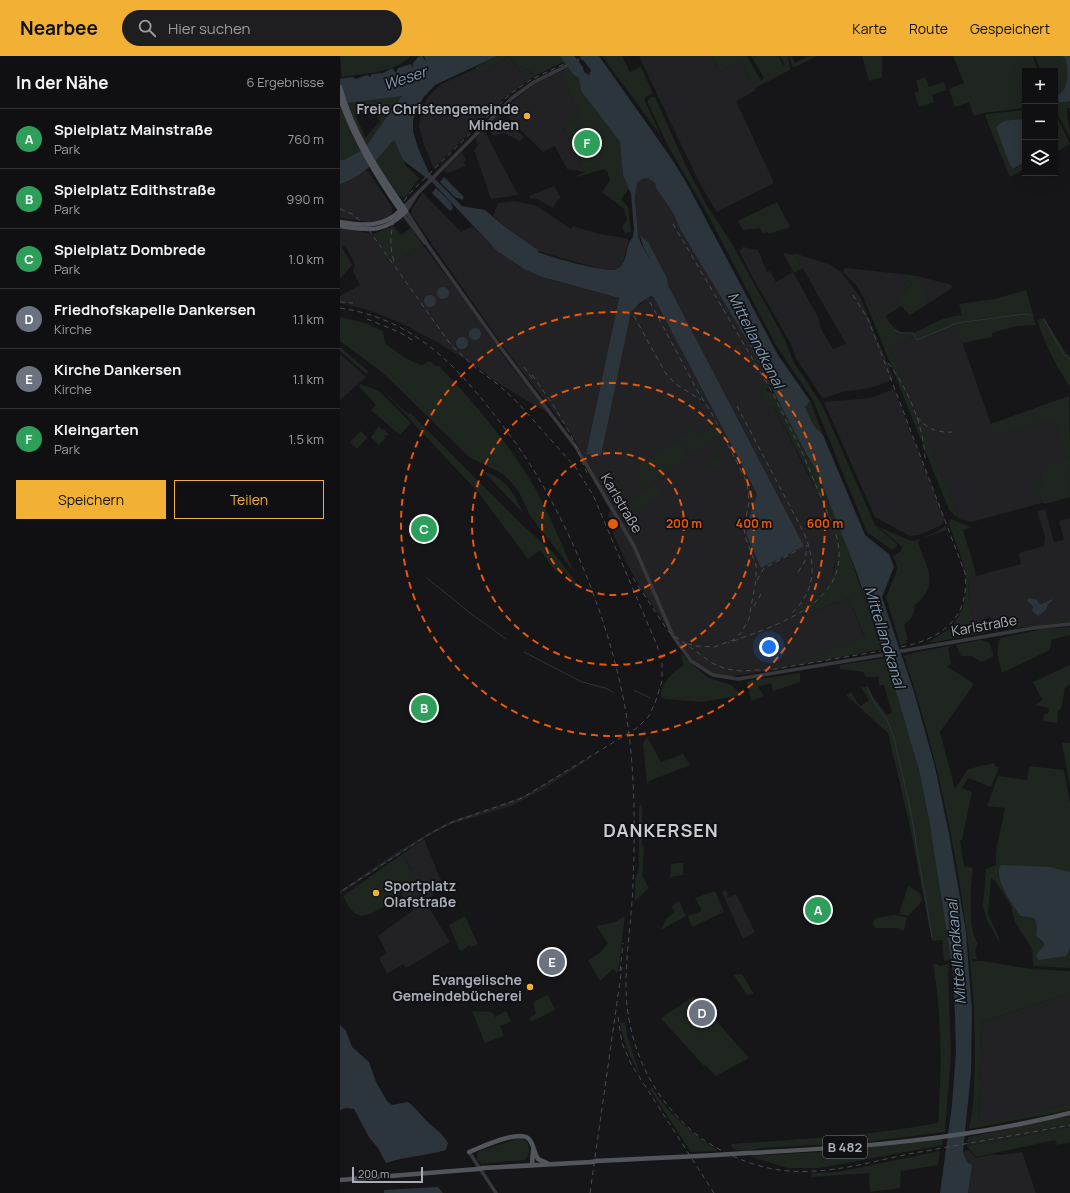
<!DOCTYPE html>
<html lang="de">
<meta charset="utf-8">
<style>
:root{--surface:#101012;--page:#1e1e20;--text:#f1f3f6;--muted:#9c9d9f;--line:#303032;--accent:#f2b134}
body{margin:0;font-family:Manrope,sans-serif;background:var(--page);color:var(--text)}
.controls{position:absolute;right:12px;top:12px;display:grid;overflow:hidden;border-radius:0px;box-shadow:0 4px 16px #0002}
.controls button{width:36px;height:36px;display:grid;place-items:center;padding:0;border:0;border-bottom:1px solid var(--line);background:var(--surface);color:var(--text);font:20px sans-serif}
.scale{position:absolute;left:12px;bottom:10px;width:71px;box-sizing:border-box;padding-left:4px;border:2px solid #a8adb8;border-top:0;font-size:11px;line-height:14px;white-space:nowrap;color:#a8adb8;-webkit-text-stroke:3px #111113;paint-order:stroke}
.you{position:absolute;left:429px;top:591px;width:14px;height:14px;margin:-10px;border:3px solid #fff;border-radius:50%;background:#1a73e8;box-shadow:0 0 0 6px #1a73e833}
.badge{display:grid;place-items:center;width:26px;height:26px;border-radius:50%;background:var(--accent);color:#fff;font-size:13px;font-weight:700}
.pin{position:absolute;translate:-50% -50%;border:2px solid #fff;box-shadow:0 1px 4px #0006}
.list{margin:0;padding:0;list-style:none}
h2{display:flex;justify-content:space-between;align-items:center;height:52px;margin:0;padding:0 16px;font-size:17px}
h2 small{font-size:13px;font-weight:400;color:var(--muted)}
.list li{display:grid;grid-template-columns:26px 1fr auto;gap:12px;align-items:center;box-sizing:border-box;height:60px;padding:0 16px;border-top:1px solid var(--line)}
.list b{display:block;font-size:15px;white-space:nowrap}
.list p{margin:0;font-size:13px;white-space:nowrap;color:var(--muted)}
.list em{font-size:13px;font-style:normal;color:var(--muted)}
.actions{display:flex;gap:8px;padding:12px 16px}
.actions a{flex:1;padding:9px 0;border:1px solid var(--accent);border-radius:0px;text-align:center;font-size:14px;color:var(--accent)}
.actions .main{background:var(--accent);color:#111}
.icon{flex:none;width:22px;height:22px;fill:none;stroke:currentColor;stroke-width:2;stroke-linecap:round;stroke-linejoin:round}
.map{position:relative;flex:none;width:730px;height:1137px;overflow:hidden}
header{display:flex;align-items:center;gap:24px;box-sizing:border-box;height:56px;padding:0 20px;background:var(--accent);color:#111}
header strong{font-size:19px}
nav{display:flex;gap:22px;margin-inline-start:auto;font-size:14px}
.search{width:280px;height:36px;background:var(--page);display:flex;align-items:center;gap:10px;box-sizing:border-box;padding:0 14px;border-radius:22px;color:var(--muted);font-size:15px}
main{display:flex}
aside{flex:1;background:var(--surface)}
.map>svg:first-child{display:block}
</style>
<header>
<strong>Nearbee</strong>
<div class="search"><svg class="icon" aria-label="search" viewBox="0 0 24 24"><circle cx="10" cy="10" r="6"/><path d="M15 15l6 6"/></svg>Hier suchen</div>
<nav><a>Karte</a><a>Route</a><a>Gespeichert</a></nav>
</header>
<main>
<aside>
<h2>In der Nähe<small>6 Ergebnisse</small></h2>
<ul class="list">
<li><span class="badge" style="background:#2e9e5b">A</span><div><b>Spielplatz Mainstraße</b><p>Park</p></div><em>760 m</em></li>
<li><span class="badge" style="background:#2e9e5b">B</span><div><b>Spielplatz Edithstraße</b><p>Park</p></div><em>990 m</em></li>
<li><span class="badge" style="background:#2e9e5b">C</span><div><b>Spielplatz Dombrede</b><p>Park</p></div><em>1.0 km</em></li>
<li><span class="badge" style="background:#6b7280">D</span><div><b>Friedhofskapelle Dankersen</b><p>Kirche</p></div><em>1.1 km</em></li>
<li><span class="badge" style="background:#6b7280">E</span><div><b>Kirche Dankersen</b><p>Kirche</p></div><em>1.1 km</em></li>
<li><span class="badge" style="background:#2e9e5b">F</span><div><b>Kleingarten</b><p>Park</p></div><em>1.5 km</em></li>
</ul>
<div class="actions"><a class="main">Speichern</a><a>Teilen</a></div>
</aside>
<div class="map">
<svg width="730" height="1137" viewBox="0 0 730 1137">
<rect width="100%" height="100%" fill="#161618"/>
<!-- built -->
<g fill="#222225">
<path d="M169,0L181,16L186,13L191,16L193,21L163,43L94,112L84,89L79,70L82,53L88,41L101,28L135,13L142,17Z"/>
<path d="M299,0H372L379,15L402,5L416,34L396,45L434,127L377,156L359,126Z"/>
<path d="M222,11L229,37L243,60L223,70L245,116L227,113L215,90L203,96L162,55L200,23Z"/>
<path d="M158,59L184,81L180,85L164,77L153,80L147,69Z"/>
<path d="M142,75L145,76L178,139L151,143L134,94L138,89L135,82Z"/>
<path d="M122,96L126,104L124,106L126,110L107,117L104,114Z"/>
<path d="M27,114L52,151V157L50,161L35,167L0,162V128L10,125Z"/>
<path d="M308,122L315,127L316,132L333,157L341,175L409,288L430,328L426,335L477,436L493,476L496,489V503L490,526L479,541L466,551L462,559L509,542L525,583L435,614L387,621L373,618L362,613L346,599L300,531L285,504L273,477L268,458L271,456L242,404L243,398L232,379L166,294L71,158L73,151L83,137L121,176L132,170L157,195L179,210L208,223L279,242L246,397L261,400L291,256L309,241L314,242L417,438L406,470L407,480L421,511L464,490L328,229L327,222L302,182L298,180L295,133L297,127L302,123Z"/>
<path d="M214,130L221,142L217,144L213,152L197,143L189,142V140Z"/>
<path d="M174,145L195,149L231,173L233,170L259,178L285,182L289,184L283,207L280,211L273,214L261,213L198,195V194L165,171L153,160L158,147Z"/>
<path d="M0,172L33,178L51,203L56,206L82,188L126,245L167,305L207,355L206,356L155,325L136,310L100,288L63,268L29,254L0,247V240L20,229L13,215L15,208L5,189L0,191Z"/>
<path d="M403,191L418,194L427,216L430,215L436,226L453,216L479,263L480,271L493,293L506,288L454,197L491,209L501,216L520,241L554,323L530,332L501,336L483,343L456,302L450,286L413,222L399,195Z"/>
<path d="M505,212L562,218L572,228L559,241L562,245L543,258L545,261L537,265L526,242H524L517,230L503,216Z"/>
<path d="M577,220L609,228L613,231L589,247Z"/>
<path d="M616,269L651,368L729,340L730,439L632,466L619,463L547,289L572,280L576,286Z"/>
<path d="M0,298L26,321L0,344Z"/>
<path d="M554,333L605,464L600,470L579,479L570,480L535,461L484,346L531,342Z"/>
<path d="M705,453L714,486L724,484L719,465L730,462V563L660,573L654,569L650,561L633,567L628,543L629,522L681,508L679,497L704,490L705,480L697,455Z"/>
<path d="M248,702L249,703L204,733L171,750L111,768L86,781L0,838V835L57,796L85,779L111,765L169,746L188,738Z"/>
<path d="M84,783L102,827L86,847L110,886L66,912L63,908L47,918L39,902L47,897L38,880L73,854L72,852L75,850L63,832L62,822L72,814L61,799Z"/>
<path d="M386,834L389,841L396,838L415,876L403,883L382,836Z"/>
<path d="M730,937V1048L640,1068L638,1065L641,966Z"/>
<path d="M730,1068V1071L627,1090V1087Z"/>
<path d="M628,1094L636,1102L653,1098L660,1099L682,1096L696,1137H628L632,1109L627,1106L623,1096Z"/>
</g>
<!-- green -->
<g fill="#1e261f" fill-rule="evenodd">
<path d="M0,0H70C59,16 21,18 2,21Z"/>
<path d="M157,0H220L237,19L239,22L241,35L280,86L283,119L289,133L281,143L288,151L291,176L285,177L282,171L287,163L284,153L262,136L270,124L267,115L264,113L238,121L237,120L245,116L223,70L242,60L229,37L222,11L226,9L223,6L193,21L191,16L186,13L181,16L169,0L142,17L136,14V11Z"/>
<path d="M262,0H282L290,16L301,11L312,35V38L305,41V45L321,80Z"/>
<path d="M372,0H407L421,25L424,22L411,0H438L444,10L445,9L440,0H448L450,14L415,32L402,5L379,15Z"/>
<path d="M449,0H452L455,7L469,0H477L453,12Z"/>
<path d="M522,0H542V21L529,25Z"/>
<path d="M613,0H693L698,15H685V52L643,57L634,60L629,46L615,51L609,33L624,27Z"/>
<path d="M695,0H722L726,3C730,26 727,26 720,47L730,45V52H727C727,64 730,71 730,82L715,52V15H701Z"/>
<path d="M585,21L589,31L604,26L606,34L592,39L594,46L579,51L574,37L579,35L576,25Z"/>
<path d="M61,39L60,44C48,61 22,105 0,104V48ZM34,53L40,65L25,82L16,59Z"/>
<path d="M312,41H315L345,108L366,148L392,188L444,282L453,305L482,349L535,469L558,489L552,494L527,476L473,344L437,291L369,161L327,88L308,47V43Z"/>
<path d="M685,54V63L676,65L669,64L657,75L672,112L675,113L685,106V113L670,121L645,60L646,58Z"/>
<path d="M715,57L730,88L715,97L717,86Z"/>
<path d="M53,85L55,86L66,110L79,122L65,142L59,140L35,105Z"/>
<path d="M437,146L450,171L429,178L427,176L423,178L420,172L403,174L398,165Z"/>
<path d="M54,170L61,179L71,172L82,188L56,206L51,203L33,178Z"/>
<path d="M1,190L12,209L0,223V191Z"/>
<path d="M443,197L455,199L463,212L454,217Z"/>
<path d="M562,218L577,220L589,247L570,259L561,250L545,260C567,295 581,268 610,261C614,260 618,259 622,260L619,248L655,243L686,234L696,269L676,270L652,277V281L622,287L615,270L576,286L572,280L548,290L619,463L609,454L524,242H526L537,264L544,261L543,258L561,245L559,241L572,228Z"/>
<path d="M0,261L25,267L43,275L45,287C57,297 68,305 82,309L89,305L96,310H99C132,344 164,382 189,422C207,452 220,485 234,516L190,460L179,436L171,426L163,418L129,401L42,316L0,285Z"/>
<path d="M704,262L728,300L730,299V331C716,310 705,288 697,264Z"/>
<path d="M0,291L29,316L26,318L0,295Z"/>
<path d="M21,328L39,335L71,367L60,379L31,354L36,349L19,330Z"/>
<path d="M418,332L436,338L466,399L477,415L500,471L542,593L435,614L525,582L509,542L461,559L457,554L462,548L466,551C482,538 493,525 496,504C501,469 450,384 434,350L428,351Z"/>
<path d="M44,336L68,358L70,357L181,468L215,498L238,529L235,531L224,515L216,516L200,494L188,503L138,436Z"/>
<path d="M729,340L730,441L705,448L703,447L694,429L698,427L702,433H704L700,419C708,404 716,411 727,402L715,362L655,379L651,368Z"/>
<path d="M470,345L483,379L474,370L465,351Z"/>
<path d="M372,360L383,381L378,380L351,398L340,382L351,374L357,380L369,374L373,368L369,362Z"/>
<path d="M39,370L43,374L44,373L49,379L43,380L46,381L39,389L31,381Z"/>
<path d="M21,375L27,382L17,393L10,386Z"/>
<path d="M337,384L348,400L347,402L303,433L300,429L297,428L301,408Z"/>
<path d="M378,399L385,409L375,415H371L367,407Z"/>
<path d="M143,415C165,422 174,436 183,457Z"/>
<path d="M315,429L321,435L320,439L298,453H294L290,446Z"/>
<path d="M611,463L631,471L623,474L635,514L636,520L629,522L628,543L633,566L645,562L647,574L644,577L590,587C593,581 606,577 611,571C639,538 622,501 608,467Z"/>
<path d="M606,469L607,474L580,483L578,488C588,512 599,530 575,549C574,559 571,563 564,569L568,584H566L567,587L560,589L546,541L558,512L553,500L561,495L562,491L539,471L571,485L578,484L598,475Z"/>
<path d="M730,563V566L676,572L674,571Z"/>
<path d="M730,571V579L711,584L710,594L662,617C659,607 654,591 661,582L703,573Z"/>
<path d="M641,584L649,586L654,600L642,606L631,600H621L616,589Z"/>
<path d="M615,589L608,592L611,608L607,610L634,628L600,676L615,733L628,713L654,707L655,710L659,712L651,731L628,722L622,732L632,736L622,784H620L624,810L633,812C631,827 627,876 638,887L635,894L637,903H633L632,900L633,908L634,905H642L692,913L730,915V937L641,966L638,1065L641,1067L730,1048V1054L629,1073C635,1048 634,1020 635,994C635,931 627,870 616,807C604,738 588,671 565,604L571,610L563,600L571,598L572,601V597Z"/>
<path d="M340,597L367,621L391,629L402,639L363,646L325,643L320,640C325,623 329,620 344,609Z"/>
<path d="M545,602C557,639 571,677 579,715C593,778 602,841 611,904L604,905L602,884L592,885L570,770L548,677L506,639L511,636L520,650L529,644L520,630L528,631L534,642L547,659L552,657L544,629H539L538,621H525L524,616L500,613V609Z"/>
<path d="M730,609V628L725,632L721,653L718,654L717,667L703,665L704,658H708L709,652L695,649L702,644L693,626Z"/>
<path d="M460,617V626L433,635L431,627L418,631L424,640L411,645L407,625Z"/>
<path d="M83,638L95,656L83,662L72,647Z"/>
<path d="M307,681L321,706L343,698L350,709L309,725L307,728L303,687Z"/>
<path d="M722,687H730V731Z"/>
<path d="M689,710L724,714L730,747V816L710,811L658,819L661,828L680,860L694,862L697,870L696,880L703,886L704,890L726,900L730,893V912L693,910L692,893L675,866L671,850L656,826L651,822L648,858L659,882V886L647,864L643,850L646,813L656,809V795L665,752L647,750L658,720L687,724Z"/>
<path d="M302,748V788L304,793L302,820L309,832L295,845V824L299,811V750Z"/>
<path d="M61,799L72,815V818L79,822L81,826L78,831L80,833L74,838L79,847L74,851L71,847L67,848L70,844L67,841L64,843L61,839L64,832L63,821C63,826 64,831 61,836C56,844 28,863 19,859C11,857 7,847 3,840Z"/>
<path d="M338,807H345L343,808V819L330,821L331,808Z"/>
<path d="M568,830C590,841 583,845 568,860L559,858Z"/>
<path d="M375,835L384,856L352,871L348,860L362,855L355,842Z"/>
<path d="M339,845L346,860L321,874L326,863L335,856L331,851Z"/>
<path d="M475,846L486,851L481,862L470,857Z"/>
<path d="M554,859L567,861L564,875L558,872H536L532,868L536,862Z"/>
<path d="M125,860L138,888L131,891L130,889L120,895L109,869Z"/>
<path d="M285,860L278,917L273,913L260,925L248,904L260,897L268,887L256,870L275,866Z"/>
<path d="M593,907L600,910L609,908L608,918L611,998L605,1076L524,1086L422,1092C412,1094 400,1097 391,1091L392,1088C462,1083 530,1080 598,1067C602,1013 602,960 593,907Z"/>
<path d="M402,918L414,938L407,939L394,919Z"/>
<path d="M208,939L215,954L191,966L189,962L196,958L193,948L197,944Z"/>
<path d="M354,940L409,1002L376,1020L365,1009L364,1010L321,962Z"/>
<path d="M132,955L152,956L155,961L166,955L171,965L160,970L164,980L145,987Z"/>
<path d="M285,966L287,980L300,1018C290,1002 284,986 280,967Z"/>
<path d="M312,1031C328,1059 352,1077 378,1095L351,1096L310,1033Z"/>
<path d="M730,1060V1068L627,1087L628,1081Z"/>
<path d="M730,1071V1086L717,1089L715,1084L636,1101L627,1090Z"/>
<path d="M180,1082L187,1085C190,1093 190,1098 185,1104L141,1108L137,1103V1097L140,1095Z"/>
<path d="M602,1083L603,1089L480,1112H447L409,1100L479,1096Z"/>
<path d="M600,1095L598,1109L561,1115L560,1132C550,1134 540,1134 530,1136L529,1117L471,1121L472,1117L498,1116Z"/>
</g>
<!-- water -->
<g fill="#2c353c">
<path d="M79,0H82L87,6L84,0H157L95,29L83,42L78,52L73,64V75L78,92L89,117L122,150L145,154L165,171L198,194V196C209,201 261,215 273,214C275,214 279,212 281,210C288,202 285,188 294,180L292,186L294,173L291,138L283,119L280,86L241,35L239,22L233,18L220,0H234L243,11L244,16L249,19L251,14L240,0H259L329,99L346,126L438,299L470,345L465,351L474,370L483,379L525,479L549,498L554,511L542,541L574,636L595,711L609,778L626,876L632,956L631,1016L623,1096L627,1106L632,1109L628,1137H600L612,1049L616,996L615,959L613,917L590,769L579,714L558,642L517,517L477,415L466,398L408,286L341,175L333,157L316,132L315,127L308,122L302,123L297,127L295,140L298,179L301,188L312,207L303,190L300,179L308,186L327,222L328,229L464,490L421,512L407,480L406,470L417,438L314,242L311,240L300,247L291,256L261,400L246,398L279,242L202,221L184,213L157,195L93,127L63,104L55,86L53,85C37,103 24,121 0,128V104H4L24,93L62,40L0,48V23L12,21L16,23L27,19L30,21L32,18L43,17L52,12L56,17L58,12L71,8L73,12V7Z"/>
<path d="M722,0H730V45L720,47L717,40C730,32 728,18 726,3Z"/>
<path d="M685,63V106L673,113L670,109L656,72C662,61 674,65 685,63Z"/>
<path d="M104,121L124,141L122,144L119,142H116L100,126Z"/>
<path d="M96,132L111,147L113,152L110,155L92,137Z"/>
<circle cx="103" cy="237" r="6"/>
<circle cx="90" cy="245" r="6"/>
<circle cx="135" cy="278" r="6"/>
<circle cx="122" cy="287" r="6"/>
<path d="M689,542L697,544L700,549L712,543V545L708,548L706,554L698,560L692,555L693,551L687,544Z"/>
<path d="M661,809L710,811L730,816V893L726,900L698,904L696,899L704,890L703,886L696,880L697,870L694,862L680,860C673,848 652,822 661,809Z"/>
<path d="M0,969L6,975L12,991L29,1006L36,1026L47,1045L52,1049L68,1046C74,1050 79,1057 84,1062C92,1071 102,1076 108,1087L106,1094C86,1100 66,1100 46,1107L38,1092L29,1081L14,1053L6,1052L0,1054Z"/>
<path d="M98,1131L103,1137H44V1134Z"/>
</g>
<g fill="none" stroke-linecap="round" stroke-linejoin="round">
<!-- stream -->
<g stroke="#2c353c" stroke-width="1">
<path d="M704,263L724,299L730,303"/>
<path d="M555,274L560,277H573L577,284L617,267L685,258L691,259"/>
<path d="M87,522L130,557L166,583"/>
<path d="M184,596L242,626L265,632L273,636"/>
<path d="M527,631L535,648L547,664L554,682L571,757L592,881"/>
<path d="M294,634L310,642"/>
</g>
<!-- minor-tunnel -->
<g stroke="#333438" stroke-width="3.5" stroke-dasharray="3.5 2" stroke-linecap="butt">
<path d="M226,10L246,0"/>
<path d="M542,599L562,595"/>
</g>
<!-- minor -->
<g stroke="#37383d" stroke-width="3.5">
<path d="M77,138L66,155L89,191L161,292L236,391L294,490L333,580L351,605L373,619L398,623L542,599"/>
<path d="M63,152L172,42L194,26L226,10"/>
<path d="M63,158L85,187"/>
<path d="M562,595L693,572L730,568"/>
<path d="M129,1096L156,1137"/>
</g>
<!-- major -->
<g stroke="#53555c" stroke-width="4.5">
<path d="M0,31C13,78 39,116 66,155C44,178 28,174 0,170"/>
<path d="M0,42C15,85 37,122 63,158"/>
<path d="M0,166C24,170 44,172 62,153"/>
<path d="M129,1096C142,1091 179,1073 189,1083C194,1089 194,1097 198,1103L207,1107"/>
<path d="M407,1097C515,1092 625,1083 730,1057"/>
<path d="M358,1100L376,1099"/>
<path d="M256,1105L338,1101"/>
<path d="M192,1109L193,1094"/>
<path d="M143,1112L252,1106"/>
<path d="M0,1124L138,1113"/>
</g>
<!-- rail -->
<g stroke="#4a4c52" stroke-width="1" stroke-dasharray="5 4" stroke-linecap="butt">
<path d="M0,153L12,158L26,170L111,289L136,312L160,330L178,347L236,412L253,439L316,587L322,605V625L315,647L309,660L297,672L182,742L110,767L91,777L0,836"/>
<path d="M333,168L432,336L462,396L495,475C518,546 439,568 388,587"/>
<path d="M54,205C46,180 54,158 69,138L170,38L192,23L224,8"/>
<path d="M513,239L528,263L625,517C630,562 602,583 561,591"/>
<path d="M0,246L13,247"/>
<path d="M310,246L357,334L372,358L407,426L409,446L404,473L406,483L416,509V523L409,563L401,577L393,584L374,591L356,590L342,586"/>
<path d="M0,252C80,264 123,317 169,378C228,456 277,580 289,678C295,727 295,778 293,827C292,861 286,895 286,929C286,989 313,1046 361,1082C385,1099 418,1113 449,1115C490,1118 530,1106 569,1098C623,1088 677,1079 730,1069"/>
<path d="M294,260L326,318L337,329L361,344"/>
<path d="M27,263L59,276L74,285"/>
<path d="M548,307C567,330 584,371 585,402"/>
<path d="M184,311L194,325"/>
<path d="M192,319L212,347L231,379L248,419"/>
<path d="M397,350L464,477C477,508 476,536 450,559"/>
<path d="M577,361C586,373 598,377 612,376"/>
<path d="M458,516L465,505L467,489"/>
<path d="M293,522L328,575L372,607L386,613L402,615L435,613L541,595"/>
<path d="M417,524L424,512L460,493"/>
<path d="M414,550L421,538"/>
<path d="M280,915L283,887"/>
<path d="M278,961L282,987L291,1008L374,1137"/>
<path d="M250,1137L282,911"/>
</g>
<!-- major-bridge -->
<g stroke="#53555c" stroke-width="4.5">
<path d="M376,1099L407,1097"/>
<path d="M338,1101L358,1100"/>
<path d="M252,1106L256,1105"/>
<path d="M138,1113L143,1112"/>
</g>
</g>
<!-- distance rings -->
<g fill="none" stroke="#e8590c" stroke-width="2" stroke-dasharray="7 5">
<circle cx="273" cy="468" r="71"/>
<circle cx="273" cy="468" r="141"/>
<circle cx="273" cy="468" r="212"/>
</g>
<!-- markers -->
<g fill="#f2b134" stroke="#111113" stroke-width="1.5">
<circle cx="187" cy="60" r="4"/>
<circle cx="36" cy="837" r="4"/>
<circle cx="190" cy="931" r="4"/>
</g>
<g text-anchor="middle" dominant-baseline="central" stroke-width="3.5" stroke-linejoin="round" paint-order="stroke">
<!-- shield labels -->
<rect fill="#111113" stroke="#7b7e86" stroke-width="1" x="483" y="1080" width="44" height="22" rx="3"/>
<g font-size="13" font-weight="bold" fill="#a8adb8">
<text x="505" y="1091">B 482</text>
</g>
<!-- poi labels -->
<g font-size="14" font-weight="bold" fill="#a8adb8" stroke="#111113" text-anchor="end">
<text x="179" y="52">Freie Christengemeinde<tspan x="179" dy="16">Minden</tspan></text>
<text x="44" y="829" text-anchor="start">Sportplatz<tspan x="44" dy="16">Olafstraße</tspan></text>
<text x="182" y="923">Evangelische<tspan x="182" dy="16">Gemeindebücherei</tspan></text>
</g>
<!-- street labels -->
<g font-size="14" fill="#a8adb8" stroke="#111113">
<text transform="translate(282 447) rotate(59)">Karlstraße</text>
<text transform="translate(644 569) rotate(-10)">Karlstraße</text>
</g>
<!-- water labels -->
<g font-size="15" font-style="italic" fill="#7f9bb3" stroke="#111113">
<text transform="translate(65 22) rotate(-18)">Weser</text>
<text transform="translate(416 284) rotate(63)">Mittellandkanal</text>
<text transform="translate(545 581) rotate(73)">Mittellandkanal</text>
<text transform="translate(616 896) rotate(-95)">Mittellandkanal</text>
</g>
<!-- district labels -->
<g font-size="18" font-weight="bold" letter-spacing="1" fill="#c9ccd4" stroke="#111113">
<text x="321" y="774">DANKERSEN</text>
</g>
</g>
<circle cx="273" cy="468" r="6" fill="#e8590c" stroke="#111113" stroke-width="2"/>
<g font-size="12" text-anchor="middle" font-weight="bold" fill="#e8590c" stroke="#111113" stroke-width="3.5" stroke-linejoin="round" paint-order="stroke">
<text x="344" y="472">200 m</text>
<text x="414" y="472">400 m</text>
<text x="485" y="472">600 m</text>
</g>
</svg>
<div class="controls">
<button>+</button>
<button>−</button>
<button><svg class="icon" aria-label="layers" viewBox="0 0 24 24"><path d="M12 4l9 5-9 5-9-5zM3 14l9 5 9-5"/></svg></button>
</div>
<div class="scale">200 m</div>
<div class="you"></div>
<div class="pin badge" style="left:478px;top:854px;background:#2e9e5b">A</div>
<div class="pin badge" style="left:84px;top:652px;background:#2e9e5b">B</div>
<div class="pin badge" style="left:84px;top:473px;background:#2e9e5b">C</div>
<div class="pin badge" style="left:362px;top:957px;background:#6b7280">D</div>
<div class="pin badge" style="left:212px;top:906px;background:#6b7280">E</div>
<div class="pin badge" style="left:247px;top:87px;background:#2e9e5b">F</div>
</div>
</main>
